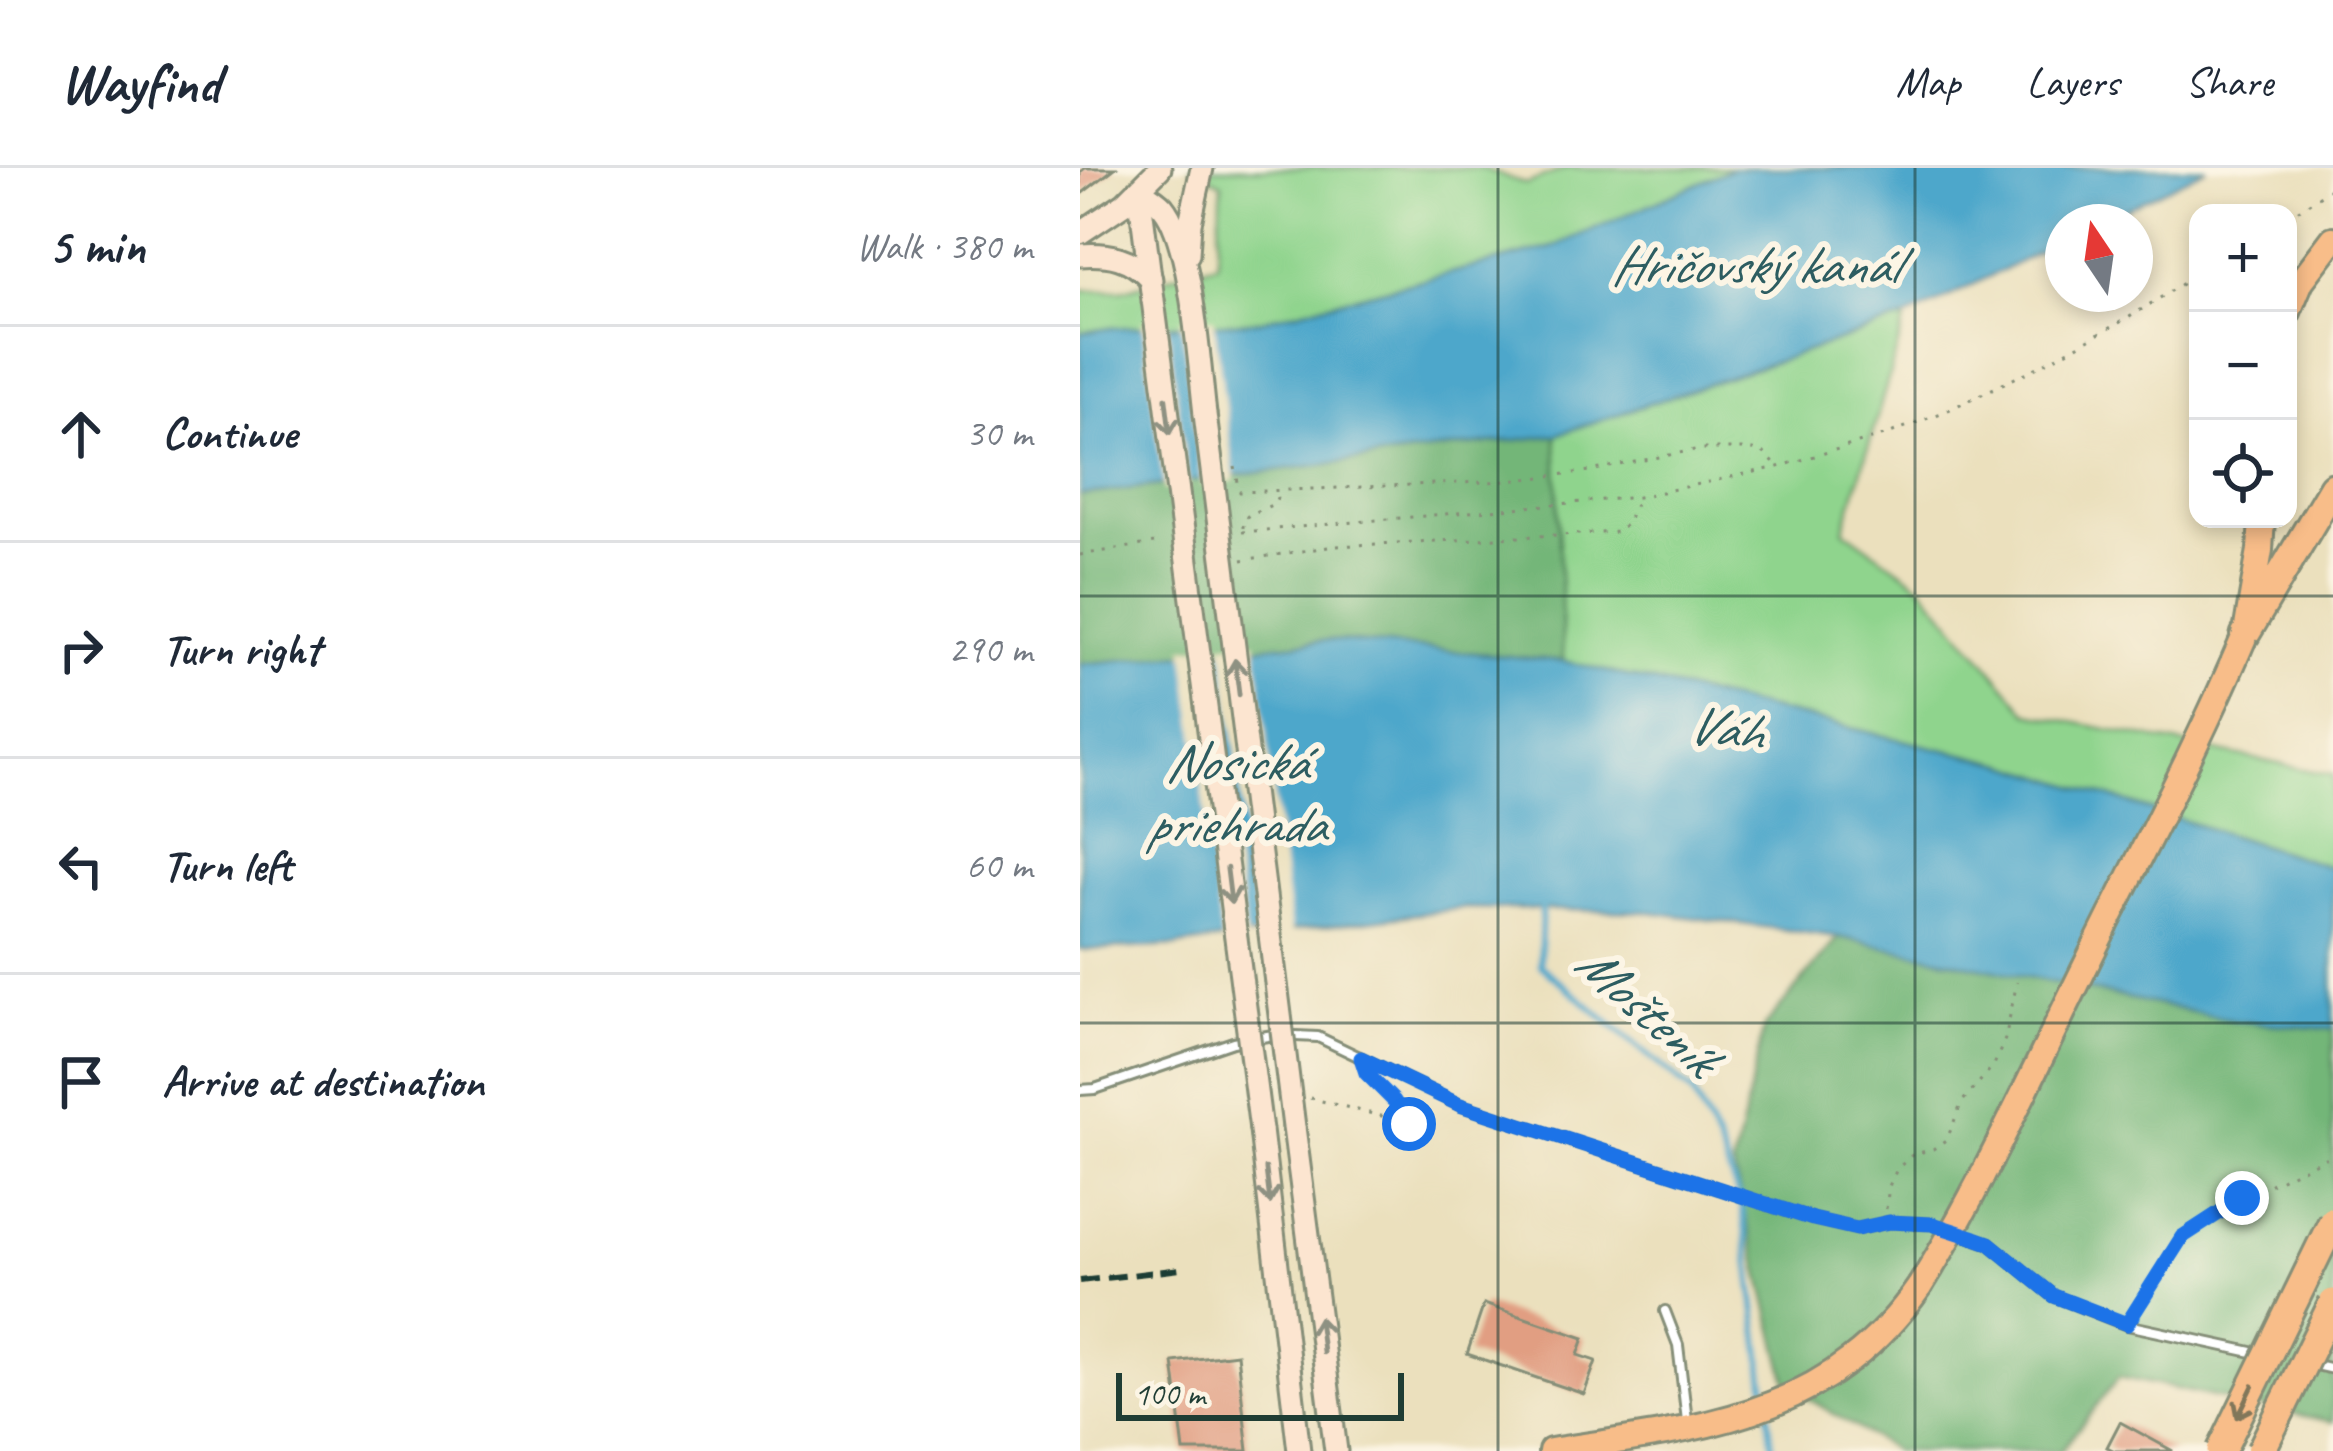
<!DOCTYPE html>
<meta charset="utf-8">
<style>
:root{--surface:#fff;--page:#f6f6f7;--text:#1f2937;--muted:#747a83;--line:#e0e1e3}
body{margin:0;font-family:Caveat,sans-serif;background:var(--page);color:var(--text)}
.controls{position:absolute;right:36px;top:36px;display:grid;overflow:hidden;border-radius:24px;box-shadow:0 6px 18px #0003}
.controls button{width:108px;height:108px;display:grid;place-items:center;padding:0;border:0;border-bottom:3px solid var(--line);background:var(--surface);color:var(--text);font:60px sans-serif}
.compass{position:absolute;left:965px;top:36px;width:108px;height:108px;border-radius:50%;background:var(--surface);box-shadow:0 6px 18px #0003;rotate:347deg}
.scale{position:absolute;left:36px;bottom:30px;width:288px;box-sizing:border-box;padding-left:12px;border:6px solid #1f3d34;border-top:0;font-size:33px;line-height:42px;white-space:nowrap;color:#1f3d34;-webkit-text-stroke:9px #fcf5e5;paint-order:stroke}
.stop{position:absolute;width:36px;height:36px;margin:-27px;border:9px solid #1a73e8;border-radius:50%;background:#fff}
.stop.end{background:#1a73e8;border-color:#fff;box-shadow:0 3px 12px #0008}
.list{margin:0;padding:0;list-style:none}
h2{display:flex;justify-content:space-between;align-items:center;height:156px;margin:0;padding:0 48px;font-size:51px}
h2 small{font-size:39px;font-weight:400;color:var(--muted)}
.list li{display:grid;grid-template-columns:78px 1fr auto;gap:36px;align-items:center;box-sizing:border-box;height:216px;padding:0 48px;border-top:3px solid var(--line)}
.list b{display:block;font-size:45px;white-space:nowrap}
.list em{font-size:39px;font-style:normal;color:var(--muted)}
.icon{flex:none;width:66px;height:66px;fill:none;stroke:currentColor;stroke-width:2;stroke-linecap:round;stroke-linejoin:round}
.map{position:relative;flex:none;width:1253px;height:1283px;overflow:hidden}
header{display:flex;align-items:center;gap:72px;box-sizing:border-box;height:168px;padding:0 60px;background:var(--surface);border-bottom:3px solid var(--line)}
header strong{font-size:57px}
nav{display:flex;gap:66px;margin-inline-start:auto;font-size:42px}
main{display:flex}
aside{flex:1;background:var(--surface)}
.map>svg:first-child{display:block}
</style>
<header>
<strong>Wayfind</strong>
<nav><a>Map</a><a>Layers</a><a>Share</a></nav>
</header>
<main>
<aside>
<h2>5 min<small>Walk · 380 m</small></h2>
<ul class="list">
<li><svg class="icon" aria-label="ahead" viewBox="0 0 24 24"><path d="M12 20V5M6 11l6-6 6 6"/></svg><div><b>Continue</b></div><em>30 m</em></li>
<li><svg class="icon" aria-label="right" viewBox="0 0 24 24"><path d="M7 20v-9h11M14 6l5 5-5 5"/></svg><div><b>Turn right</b></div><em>290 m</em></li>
<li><svg class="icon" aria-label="left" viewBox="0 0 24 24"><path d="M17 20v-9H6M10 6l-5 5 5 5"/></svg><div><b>Turn left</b></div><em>60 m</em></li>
<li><svg class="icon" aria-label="arrive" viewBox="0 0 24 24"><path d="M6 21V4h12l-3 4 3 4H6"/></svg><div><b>Arrive at destination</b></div></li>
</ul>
</aside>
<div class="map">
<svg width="1253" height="1283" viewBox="0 0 1253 1283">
<rect width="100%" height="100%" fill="#fcf5e5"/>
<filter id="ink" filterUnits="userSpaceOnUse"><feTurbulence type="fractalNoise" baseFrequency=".00833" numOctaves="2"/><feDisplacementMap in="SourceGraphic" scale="24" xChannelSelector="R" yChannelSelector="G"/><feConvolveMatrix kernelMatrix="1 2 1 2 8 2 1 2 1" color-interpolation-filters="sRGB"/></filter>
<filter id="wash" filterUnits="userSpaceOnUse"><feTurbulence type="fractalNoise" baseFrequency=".004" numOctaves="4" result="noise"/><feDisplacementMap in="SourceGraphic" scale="48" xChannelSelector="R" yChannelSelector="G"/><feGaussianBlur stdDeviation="2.7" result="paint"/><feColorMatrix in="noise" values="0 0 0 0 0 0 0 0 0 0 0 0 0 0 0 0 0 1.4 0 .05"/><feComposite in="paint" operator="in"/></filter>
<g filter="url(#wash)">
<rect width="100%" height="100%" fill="#ebe0bd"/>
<!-- green -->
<g fill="#8fd48d" stroke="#578860" stroke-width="3">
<path d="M109,0H401L446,16L487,0H653L470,80L174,154L31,160L0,165V122H42L137,95L142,15Z"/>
<path d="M826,150L764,362L841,417L948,545L1253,607V700L925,596L483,493L476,267Z"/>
</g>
<!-- forest -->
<g fill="#73b678" stroke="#497a56" stroke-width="3">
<path d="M476,267L483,493L250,472L0,496V327Z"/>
<path d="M759,769L1156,853L1253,861V1254L1039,1209L981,1283H815L708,1218L653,997L684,859Z"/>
</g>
<!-- water -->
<g fill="#4ea7cb" stroke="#367280" stroke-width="3">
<path d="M653,0H1127L1019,54H983V72L826,150L476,267L0,327V165L31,160L174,154L470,80Z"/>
<path d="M250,472L483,493L925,596L1253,700V861L1156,853L759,769L570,744L383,740L97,778L0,782V496Z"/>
</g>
<!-- pier -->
<g fill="#ebe0bd">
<path d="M134,150L155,313L122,318L101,151Z"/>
<path d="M87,152L109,319L84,322L62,153Z"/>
<path d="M176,473L212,769L179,773L142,476Z"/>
<path d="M129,478L167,775L142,778L104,480Z"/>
</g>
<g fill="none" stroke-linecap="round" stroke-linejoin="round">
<!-- stream -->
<g stroke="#4ea7cb" stroke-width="6">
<path d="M462,735L460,797L612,924L638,974L662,1037L687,1232"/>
<path d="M688,1245L693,1283"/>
</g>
</g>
<g id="blocks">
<!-- building -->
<g fill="#e19e82">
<path d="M5,0H35L0,27V4Z"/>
<path d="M404,1136L504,1170L498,1187L516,1193L504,1226L387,1186Z"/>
<path d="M157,1186L168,1283H104L93,1194Z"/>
<path d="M1040,1254L1093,1283H1035L1027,1279Z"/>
</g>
</g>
</g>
<g filter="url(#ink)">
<use href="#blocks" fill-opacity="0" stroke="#858e78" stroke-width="3"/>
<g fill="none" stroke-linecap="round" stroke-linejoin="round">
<defs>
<g id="service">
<path d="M0,922L15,921L153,874L193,867L238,869L380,937L733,1051L777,1061L809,1054L852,1056L909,1075L974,1128L1047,1157L1181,1186"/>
<path d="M585,1143L598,1177L607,1253"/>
<path d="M1231,1196L1253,1201"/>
</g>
<g id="secondary">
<path d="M59,22C68,27 76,31 83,39C112,74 119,197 125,246"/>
<path d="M59,22L73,132"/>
<path d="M0,65L45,35L80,0"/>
<path d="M108,86L110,55L122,0"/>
<path d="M0,87C30,85 50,89 71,111"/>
<path d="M214,959L256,1283"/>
<path d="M181,962L219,1283"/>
</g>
<g id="trunk">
<path d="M1208,144L1221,113L1253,71"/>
<path d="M1167,459L1180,382L1182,351"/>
<path d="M471,1283C618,1260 747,1252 840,1118"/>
</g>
<path id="motorway" d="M1165,467L1253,319"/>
</defs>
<!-- service casing -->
<use href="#service" stroke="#858e78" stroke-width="14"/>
<!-- secondary casing -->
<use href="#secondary" stroke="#858e78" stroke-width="27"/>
<!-- trunk casing -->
<use href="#trunk" stroke="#858e78" stroke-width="30"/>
<!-- motorway casing -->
<use href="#motorway" stroke="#858e78" stroke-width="33"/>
<!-- path -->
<g stroke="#858e78" stroke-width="3" stroke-dasharray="3 9" stroke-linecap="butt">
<path d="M1208,49L1253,19"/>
<path d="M155,299L160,324L429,313L510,303L619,281H667L683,284L696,297"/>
<path d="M163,360V352L169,347L194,336L197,330L195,323"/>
<path d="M162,364L558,329L698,299L808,266L866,243L958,199L1048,150L1118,106"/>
<path d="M0,387L81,374"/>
<path d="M162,392L255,378L539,364L549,351L557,331"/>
<path d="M230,930L329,955L314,933L293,912"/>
<path d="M806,1041L809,1018L817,1001L832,987L853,981L867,971L882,934L914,897L925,871L937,814"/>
<path d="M1055,1145L1102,1069L1162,1030L1253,986"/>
</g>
<!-- service -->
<use href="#service" stroke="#fff" stroke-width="8"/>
<!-- secondary -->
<use href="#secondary" stroke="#fce5d0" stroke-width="21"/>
<!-- trunk -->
<use href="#trunk" stroke="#f8bd89" stroke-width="24"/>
<!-- motorway -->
<use href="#motorway" stroke="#f8bd89" stroke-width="27"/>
<!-- rail -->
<path stroke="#1f3d34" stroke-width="6" stroke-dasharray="18 9" stroke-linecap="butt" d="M0,1113L101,1101"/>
<defs>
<g id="secondary-bridge">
<path d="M73,132L181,962"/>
<path d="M125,246L214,959"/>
</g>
<path id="trunk-bridge" d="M840,1118C903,1017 952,906 1005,799C1059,689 1117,580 1165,467"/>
<g id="motorway-bridge">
<path d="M1141,1283L1253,1053"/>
<path d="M1181,1283L1253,1135"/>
</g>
</defs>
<!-- secondary-bridge casing -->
<use href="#secondary-bridge" stroke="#858e78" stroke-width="27" stroke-linecap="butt"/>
<!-- trunk-bridge casing -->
<use href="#trunk-bridge" stroke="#858e78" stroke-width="30" stroke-linecap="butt"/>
<!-- motorway-bridge casing -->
<use href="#motorway-bridge" stroke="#858e78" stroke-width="33" stroke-linecap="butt"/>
<!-- secondary-bridge -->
<use href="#secondary-bridge" stroke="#fce5d0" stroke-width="21"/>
<!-- trunk-bridge -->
<use href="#trunk-bridge" stroke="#f8bd89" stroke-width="24"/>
<!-- motorway-bridge -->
<use href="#motorway-bridge" stroke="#f8bd89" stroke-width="27"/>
</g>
<!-- one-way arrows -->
<defs><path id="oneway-shaft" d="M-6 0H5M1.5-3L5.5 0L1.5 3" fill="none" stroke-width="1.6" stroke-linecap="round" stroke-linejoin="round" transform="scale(3)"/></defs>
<g stroke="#8e9182">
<use href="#oneway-shaft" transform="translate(88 248) rotate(83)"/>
<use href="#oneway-shaft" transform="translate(157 509) rotate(-97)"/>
<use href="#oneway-shaft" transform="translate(149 718) rotate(83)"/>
<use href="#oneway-shaft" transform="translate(188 1018) rotate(83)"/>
<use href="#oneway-shaft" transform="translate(241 1167) rotate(-97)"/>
</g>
<use stroke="#81775a" href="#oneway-shaft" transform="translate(1165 1234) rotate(116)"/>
</g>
<g fill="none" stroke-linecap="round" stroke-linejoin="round" filter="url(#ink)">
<!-- route -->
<path stroke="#1a73e8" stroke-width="15" d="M329,956L314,933L286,905L281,890L380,937L733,1051L777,1061L809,1054L852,1056L895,1070L909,1075L974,1128L1047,1156L1102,1069L1162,1030"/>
</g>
<!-- grid -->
<path fill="none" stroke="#1f3d34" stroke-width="3" stroke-opacity="0.55" d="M418,0V1283M835,0V1283M0,428H1253M0,855H1253"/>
<g text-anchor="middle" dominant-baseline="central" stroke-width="12" stroke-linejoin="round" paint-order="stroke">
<!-- water labels -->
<g font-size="54" font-style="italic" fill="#2d5d61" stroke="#fcf5e5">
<text x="674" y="97">Hričovský kanál</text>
<text transform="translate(645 560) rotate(7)">Váh</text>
<text x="156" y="594">Nosická<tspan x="156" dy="62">priehrada</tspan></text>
<text transform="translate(567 841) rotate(42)">Mošteník</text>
</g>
</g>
</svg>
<div class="controls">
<button>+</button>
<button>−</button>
<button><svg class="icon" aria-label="locate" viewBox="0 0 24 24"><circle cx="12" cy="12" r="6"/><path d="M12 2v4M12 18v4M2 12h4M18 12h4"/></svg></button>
</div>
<svg class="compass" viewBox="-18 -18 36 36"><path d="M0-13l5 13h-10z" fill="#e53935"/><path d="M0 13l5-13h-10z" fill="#747a83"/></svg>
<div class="scale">100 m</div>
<div class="stop" style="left:329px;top:956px"></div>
<div class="stop end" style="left:1162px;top:1030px"></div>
</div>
</main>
